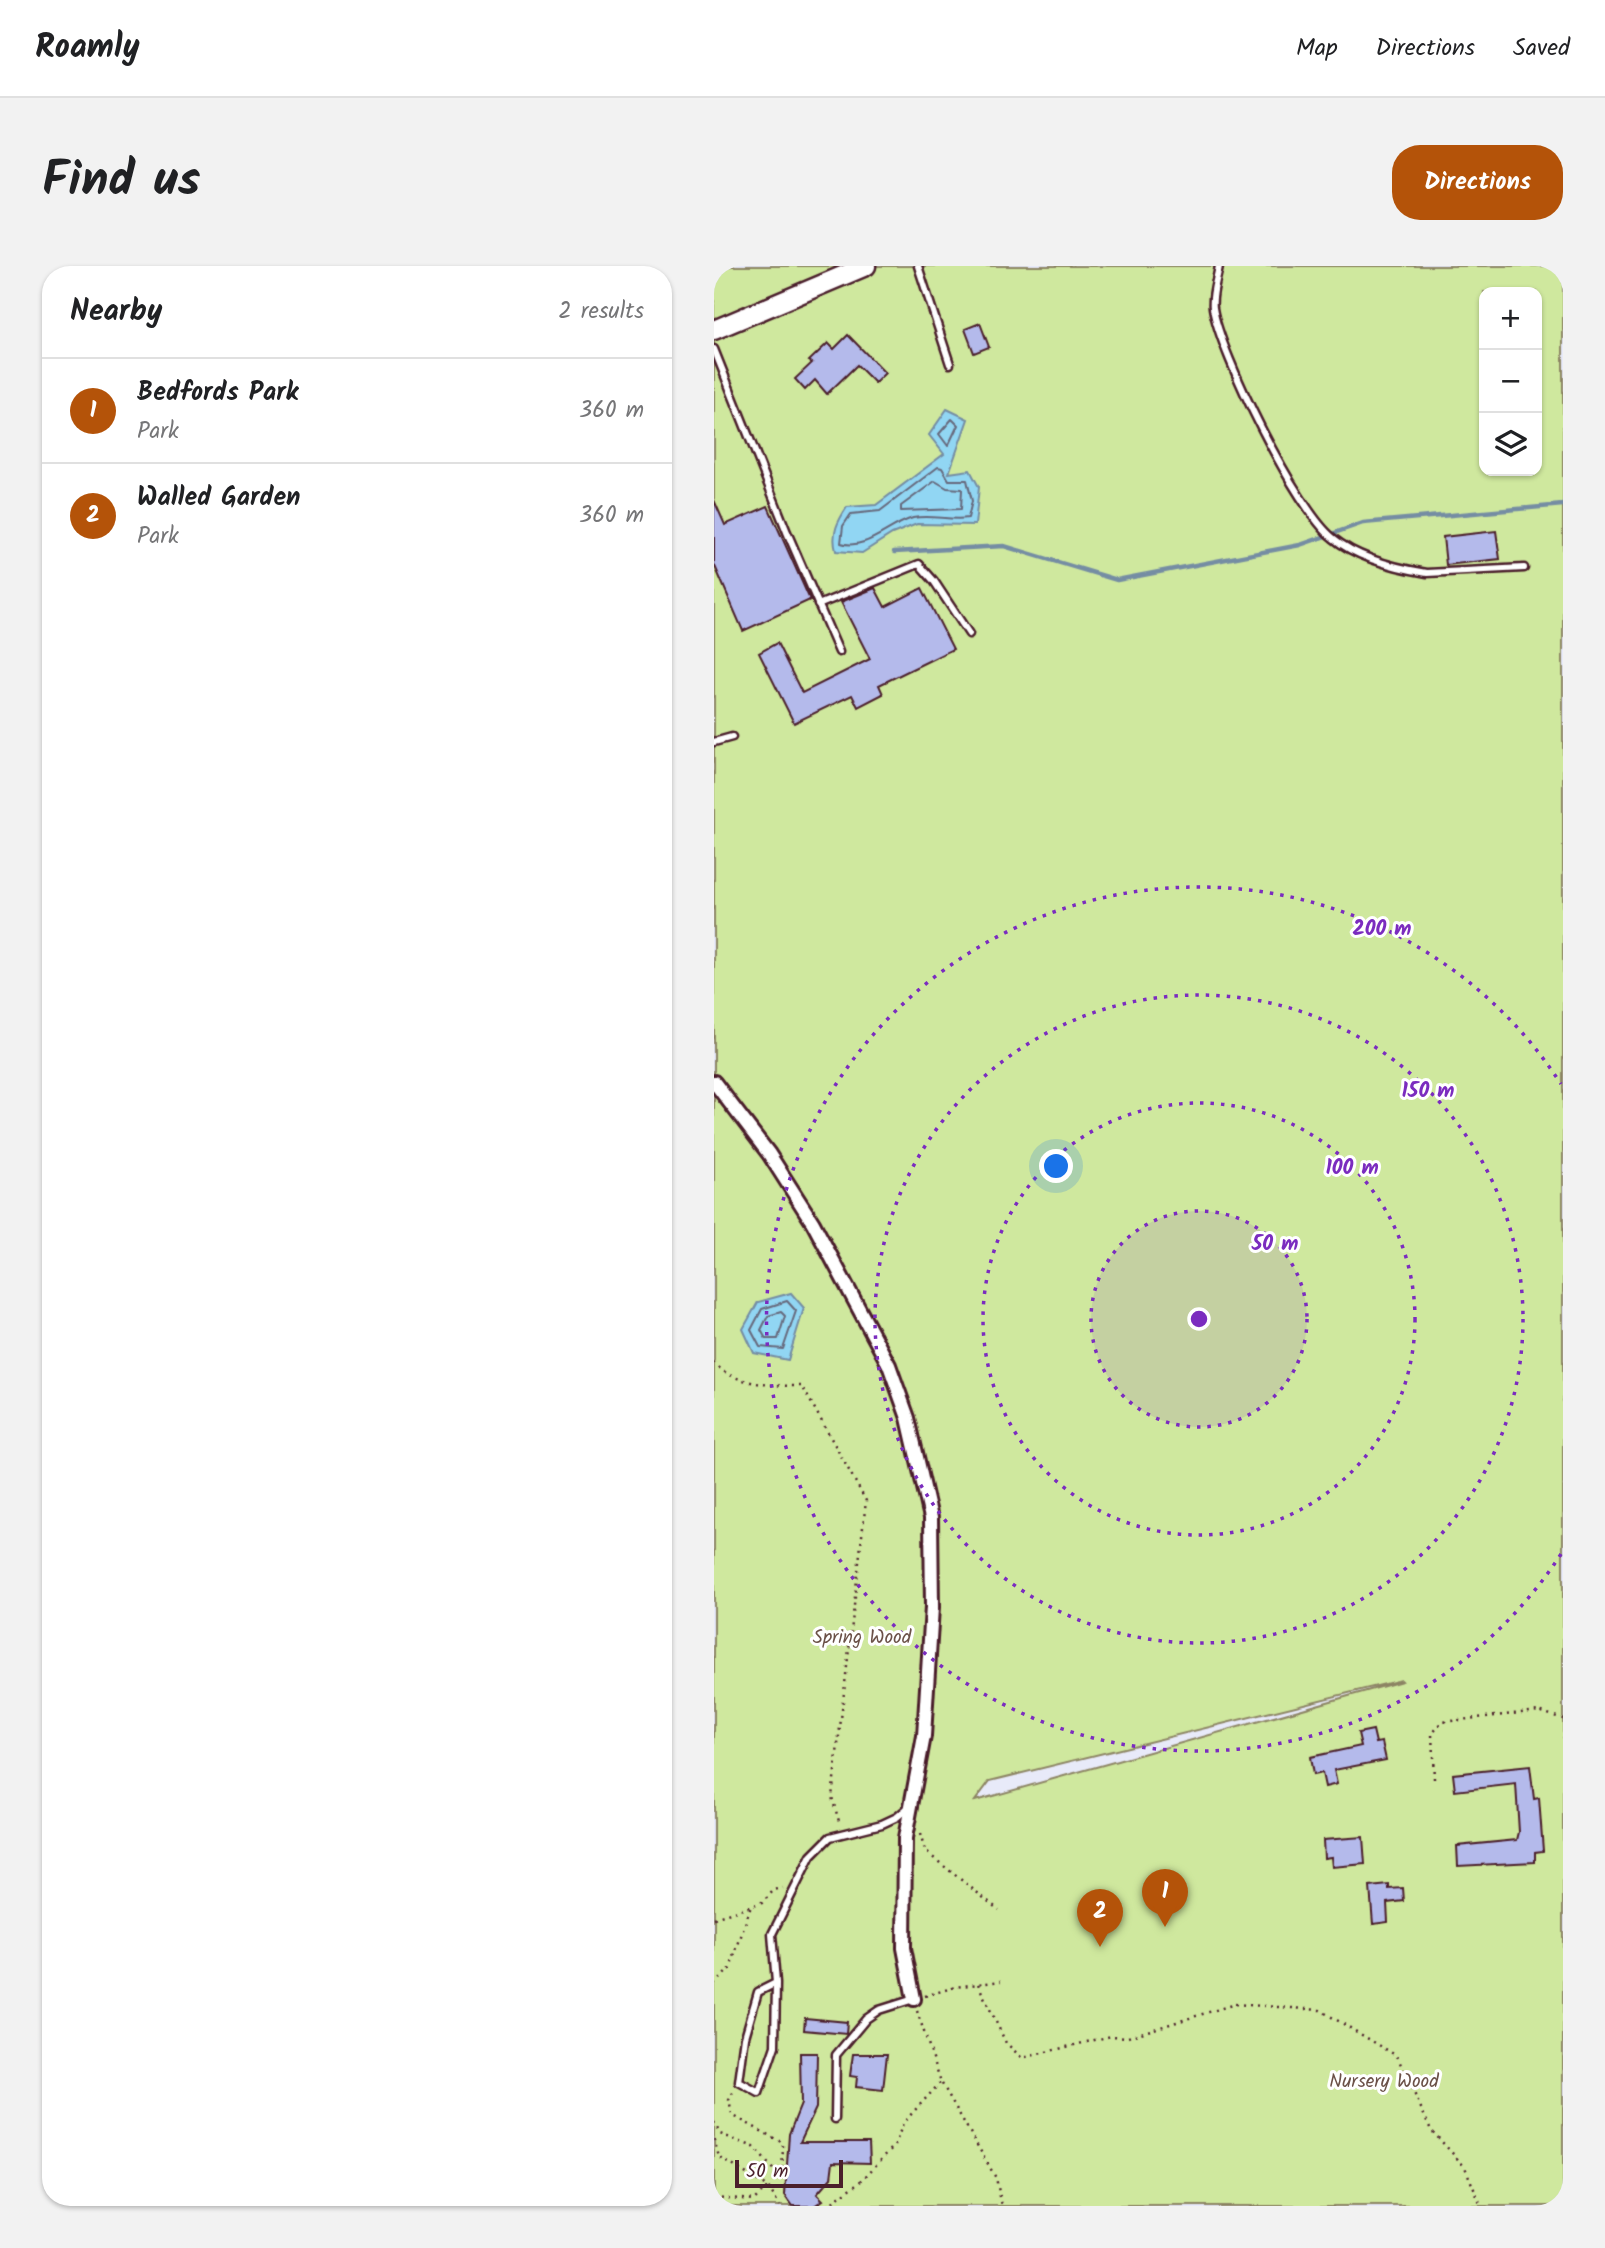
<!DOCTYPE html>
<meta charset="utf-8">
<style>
:root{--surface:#fff;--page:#f2f2f2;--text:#202124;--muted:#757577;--line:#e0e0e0;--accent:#b45309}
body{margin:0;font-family:Kalam,sans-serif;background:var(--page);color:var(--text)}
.controls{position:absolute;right:21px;top:21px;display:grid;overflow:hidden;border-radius:14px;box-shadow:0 2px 5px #0004}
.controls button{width:63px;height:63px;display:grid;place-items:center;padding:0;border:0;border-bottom:2px solid var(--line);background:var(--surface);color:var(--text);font:35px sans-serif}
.scale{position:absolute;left:21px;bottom:18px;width:108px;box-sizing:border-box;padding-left:7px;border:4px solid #4a1f2b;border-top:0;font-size:19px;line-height:24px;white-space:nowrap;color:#4a1f2b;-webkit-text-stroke:5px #fff;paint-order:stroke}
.you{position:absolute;left:343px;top:901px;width:24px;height:24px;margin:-18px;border:5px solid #fff;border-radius:50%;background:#1a73e8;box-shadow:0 0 0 10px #1a73e833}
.badge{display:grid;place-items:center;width:46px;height:46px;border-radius:50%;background:var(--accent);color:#fff;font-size:23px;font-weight:700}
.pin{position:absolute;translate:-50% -58px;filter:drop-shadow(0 2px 4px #0008)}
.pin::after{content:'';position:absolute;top:37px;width:24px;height:21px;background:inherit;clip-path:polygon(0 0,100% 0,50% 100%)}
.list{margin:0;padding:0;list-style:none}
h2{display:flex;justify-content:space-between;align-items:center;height:91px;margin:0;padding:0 28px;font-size:30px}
h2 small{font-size:23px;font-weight:400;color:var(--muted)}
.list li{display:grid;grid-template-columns:46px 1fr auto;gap:21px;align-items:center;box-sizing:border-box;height:105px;padding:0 28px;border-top:2px solid var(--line)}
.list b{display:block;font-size:26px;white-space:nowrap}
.list p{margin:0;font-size:23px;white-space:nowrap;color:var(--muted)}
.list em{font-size:23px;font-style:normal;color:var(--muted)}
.icon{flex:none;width:38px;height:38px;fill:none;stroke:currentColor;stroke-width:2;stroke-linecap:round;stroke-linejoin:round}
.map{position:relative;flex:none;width:849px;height:1940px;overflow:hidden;border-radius:28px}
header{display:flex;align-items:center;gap:42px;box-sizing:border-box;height:98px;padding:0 35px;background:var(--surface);border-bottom:2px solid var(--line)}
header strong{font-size:33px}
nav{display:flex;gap:38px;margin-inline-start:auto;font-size:24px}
.intro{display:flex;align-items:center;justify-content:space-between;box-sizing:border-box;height:168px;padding:0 42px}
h1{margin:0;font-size:49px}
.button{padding:18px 32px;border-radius:28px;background:var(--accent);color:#fff;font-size:24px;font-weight:700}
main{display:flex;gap:42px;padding:0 42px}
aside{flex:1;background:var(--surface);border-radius:28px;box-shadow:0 2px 5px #0004}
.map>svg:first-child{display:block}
</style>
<header>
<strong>Roamly</strong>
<nav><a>Map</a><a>Directions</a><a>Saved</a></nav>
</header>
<div class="intro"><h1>Find us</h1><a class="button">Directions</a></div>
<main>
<aside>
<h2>Nearby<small>2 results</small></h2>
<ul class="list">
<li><span class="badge">1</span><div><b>Bedfords Park</b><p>Park</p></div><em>360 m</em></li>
<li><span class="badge">2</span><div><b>Walled Garden</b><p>Park</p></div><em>360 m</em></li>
</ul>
</aside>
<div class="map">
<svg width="849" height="1940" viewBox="0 0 849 1940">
<rect width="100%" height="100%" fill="#e8eaf9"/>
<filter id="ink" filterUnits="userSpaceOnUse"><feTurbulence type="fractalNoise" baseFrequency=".0143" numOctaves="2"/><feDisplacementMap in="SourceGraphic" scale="14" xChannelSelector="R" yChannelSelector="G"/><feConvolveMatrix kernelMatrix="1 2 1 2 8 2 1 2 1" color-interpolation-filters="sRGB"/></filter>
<g filter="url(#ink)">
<!-- green -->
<path fill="#cfe89e" stroke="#8c8464" stroke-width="2" fill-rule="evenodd" d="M0,0H849V1940H0ZM770,26H823V205H770ZM687,1414L688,1415L261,1535L276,1515Z"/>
<!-- water -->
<g fill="#91d6f3" stroke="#758da3" stroke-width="2">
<path d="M233,143L254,153L235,207L256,204L265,221L261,259L203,258L178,268L148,287L122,285C117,267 124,255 133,241L162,239L230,188L215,169Z"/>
<path d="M77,1027L90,1042L74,1094L40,1087L29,1063L44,1036Z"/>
</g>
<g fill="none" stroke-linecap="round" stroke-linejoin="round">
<!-- shore -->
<g stroke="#66687b" stroke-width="2">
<path d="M238,153L244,159L234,180L225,168Z"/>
<path d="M224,201L228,202L235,214H253L258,235L254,252C236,255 216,248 199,252C174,259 152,285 127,277L129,260L137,248L166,245Z"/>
<path d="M221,215L233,222L248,223L247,243L187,245V240Z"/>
<path d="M73,1035L82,1045L69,1083L46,1081L37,1064L48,1043Z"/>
<path d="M67,1046L71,1050L64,1073H52L47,1064L54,1050Z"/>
</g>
<!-- stream -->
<path stroke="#758da3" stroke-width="4.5" d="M180,286L290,280L403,314L586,279L649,257L849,239"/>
</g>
<!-- building -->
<g fill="#b4baeb" stroke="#4a1f2b" stroke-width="2">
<path d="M266,57L275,81L260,87L251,63Z"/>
<path d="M134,69L171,107L161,117L143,99L113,128L101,114L91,124L81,113L98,97L95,95L114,77L120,83Z"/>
<path d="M0,234L11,259L54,240L96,334L29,365L0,298Z"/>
<path d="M782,265L786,293L732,299L729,271Z"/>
<path d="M161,322L171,341L208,322L239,383L165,419L169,428L144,441L138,429L80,457L45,387L63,377L88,427L156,393L127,336Z"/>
<path d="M659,1464L662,1477L668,1476L672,1494L620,1504L623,1518L611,1521L608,1507L599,1509L596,1491L647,1480L644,1467Z"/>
<path d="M816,1500L820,1533L825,1532L829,1585L821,1586V1596L744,1600L743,1580L803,1574L805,1566L802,1518L741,1525L739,1508Z"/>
<path d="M649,1571L651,1598L618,1601L617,1591L610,1592L609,1574Z"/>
<path d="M675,1619V1623L689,1622L690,1635L673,1637L674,1656L659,1658L656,1621Z"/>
<path d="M91,1752L133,1756L132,1768L90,1764Z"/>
<path d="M86,1787H103L102,1842L86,1876H155L156,1897L119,1896L117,1912L103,1928L109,1934L100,1940H79L71,1929L75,1868L87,1838Z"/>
<path d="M139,1788H173L169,1824L142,1821L143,1811L136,1810Z"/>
</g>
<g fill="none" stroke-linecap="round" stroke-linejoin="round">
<defs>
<g id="lane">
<path d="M204,0L236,98"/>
<path d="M505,0C503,13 497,29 499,42C506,88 583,244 619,272C643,292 683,302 713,307L810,302"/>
<path d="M0,83L73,266L125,386"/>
<path d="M104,339L205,298L220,315L255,368"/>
<path d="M0,476L18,471"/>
<path d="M62,1717L61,1780L45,1827L25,1816L31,1771L44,1726L62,1717L58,1668L97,1590L116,1571L168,1558L183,1551L196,1540"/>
<path d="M121,1853L122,1789L152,1753L165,1744L200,1733"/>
</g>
<path id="street" d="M0,816L55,888L99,957L175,1099L194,1152L217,1252L218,1341L210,1470L191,1572L190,1682L200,1733"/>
<path id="secondary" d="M0,64L152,0"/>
</defs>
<!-- lane casing -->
<use href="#lane" stroke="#4a1f2b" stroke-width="11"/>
<!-- street casing -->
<use href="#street" stroke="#4a1f2b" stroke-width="18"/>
<!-- secondary casing -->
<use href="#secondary" stroke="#4a1f2b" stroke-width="23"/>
<!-- path -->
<g stroke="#4a1f2b" stroke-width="2.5" stroke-dasharray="2 5" stroke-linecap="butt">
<path d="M0,1096C17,1119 61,1120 88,1120L152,1235L118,1531L126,1559"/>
<path d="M720,1513L718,1468L728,1456L825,1445L849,1453"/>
<path d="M206,1568L211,1585L285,1644"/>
<path d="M0,1652L48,1637L60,1624L69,1622"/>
<path d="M0,1718L16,1703L37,1640"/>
<path d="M264,1718L292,1777L308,1792L397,1770L414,1771L521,1738L606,1744L683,1790L717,1864L751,1901L767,1940"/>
<path d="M211,1730L241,1721L287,1715"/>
<path d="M203,1745L227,1816L282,1912L288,1940"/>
<path d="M0,1856L6,1868L40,1881L68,1914L69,1877L18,1849L15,1834L20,1825"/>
<path d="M0,1873L5,1891L54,1921L66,1940"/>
<path d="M0,1931L40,1934L54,1921"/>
<path d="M113,1940L146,1916L181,1879L189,1857L227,1816"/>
</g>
<!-- lane -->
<use href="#lane" stroke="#fff" stroke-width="6"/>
<!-- street -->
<use href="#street" stroke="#fff" stroke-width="12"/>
<!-- secondary -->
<use href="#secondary" stroke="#fff" stroke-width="18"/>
</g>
</g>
<!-- distance rings -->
<circle cx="485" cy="1053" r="108" fill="#7b2cbf" fill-opacity=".12"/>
<g fill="none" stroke="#7b2cbf" stroke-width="3.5" stroke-dasharray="3.5 7">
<circle cx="485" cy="1053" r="108"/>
<circle cx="485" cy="1053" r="216"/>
<circle cx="485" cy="1053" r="324"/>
<path d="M847 1288A432 432 0 1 1 847 818"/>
</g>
<g text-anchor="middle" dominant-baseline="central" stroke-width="6" stroke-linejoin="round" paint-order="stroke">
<!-- park labels -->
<g font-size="19" fill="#6b5148" stroke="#fff">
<text x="148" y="1372">Spring Wood</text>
<text x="670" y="1816">Nursery Wood</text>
</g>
</g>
<circle cx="485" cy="1053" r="10" fill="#7b2cbf" stroke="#fff" stroke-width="3.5"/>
<g font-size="21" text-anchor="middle" font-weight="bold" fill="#7b2cbf" stroke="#fff" stroke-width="6" stroke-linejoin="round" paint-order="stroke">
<text x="668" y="669">200 m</text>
<text x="714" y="831">150 m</text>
<text x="638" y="908">100 m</text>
<text x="561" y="984">50 m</text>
</g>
</svg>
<div class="controls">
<button>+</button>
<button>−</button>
<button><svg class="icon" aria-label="layers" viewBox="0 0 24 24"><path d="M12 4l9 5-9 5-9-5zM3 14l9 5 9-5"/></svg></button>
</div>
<div class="scale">50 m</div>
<div class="you"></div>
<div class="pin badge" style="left:451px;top:1661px">1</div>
<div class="pin badge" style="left:386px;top:1681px">2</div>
</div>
</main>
